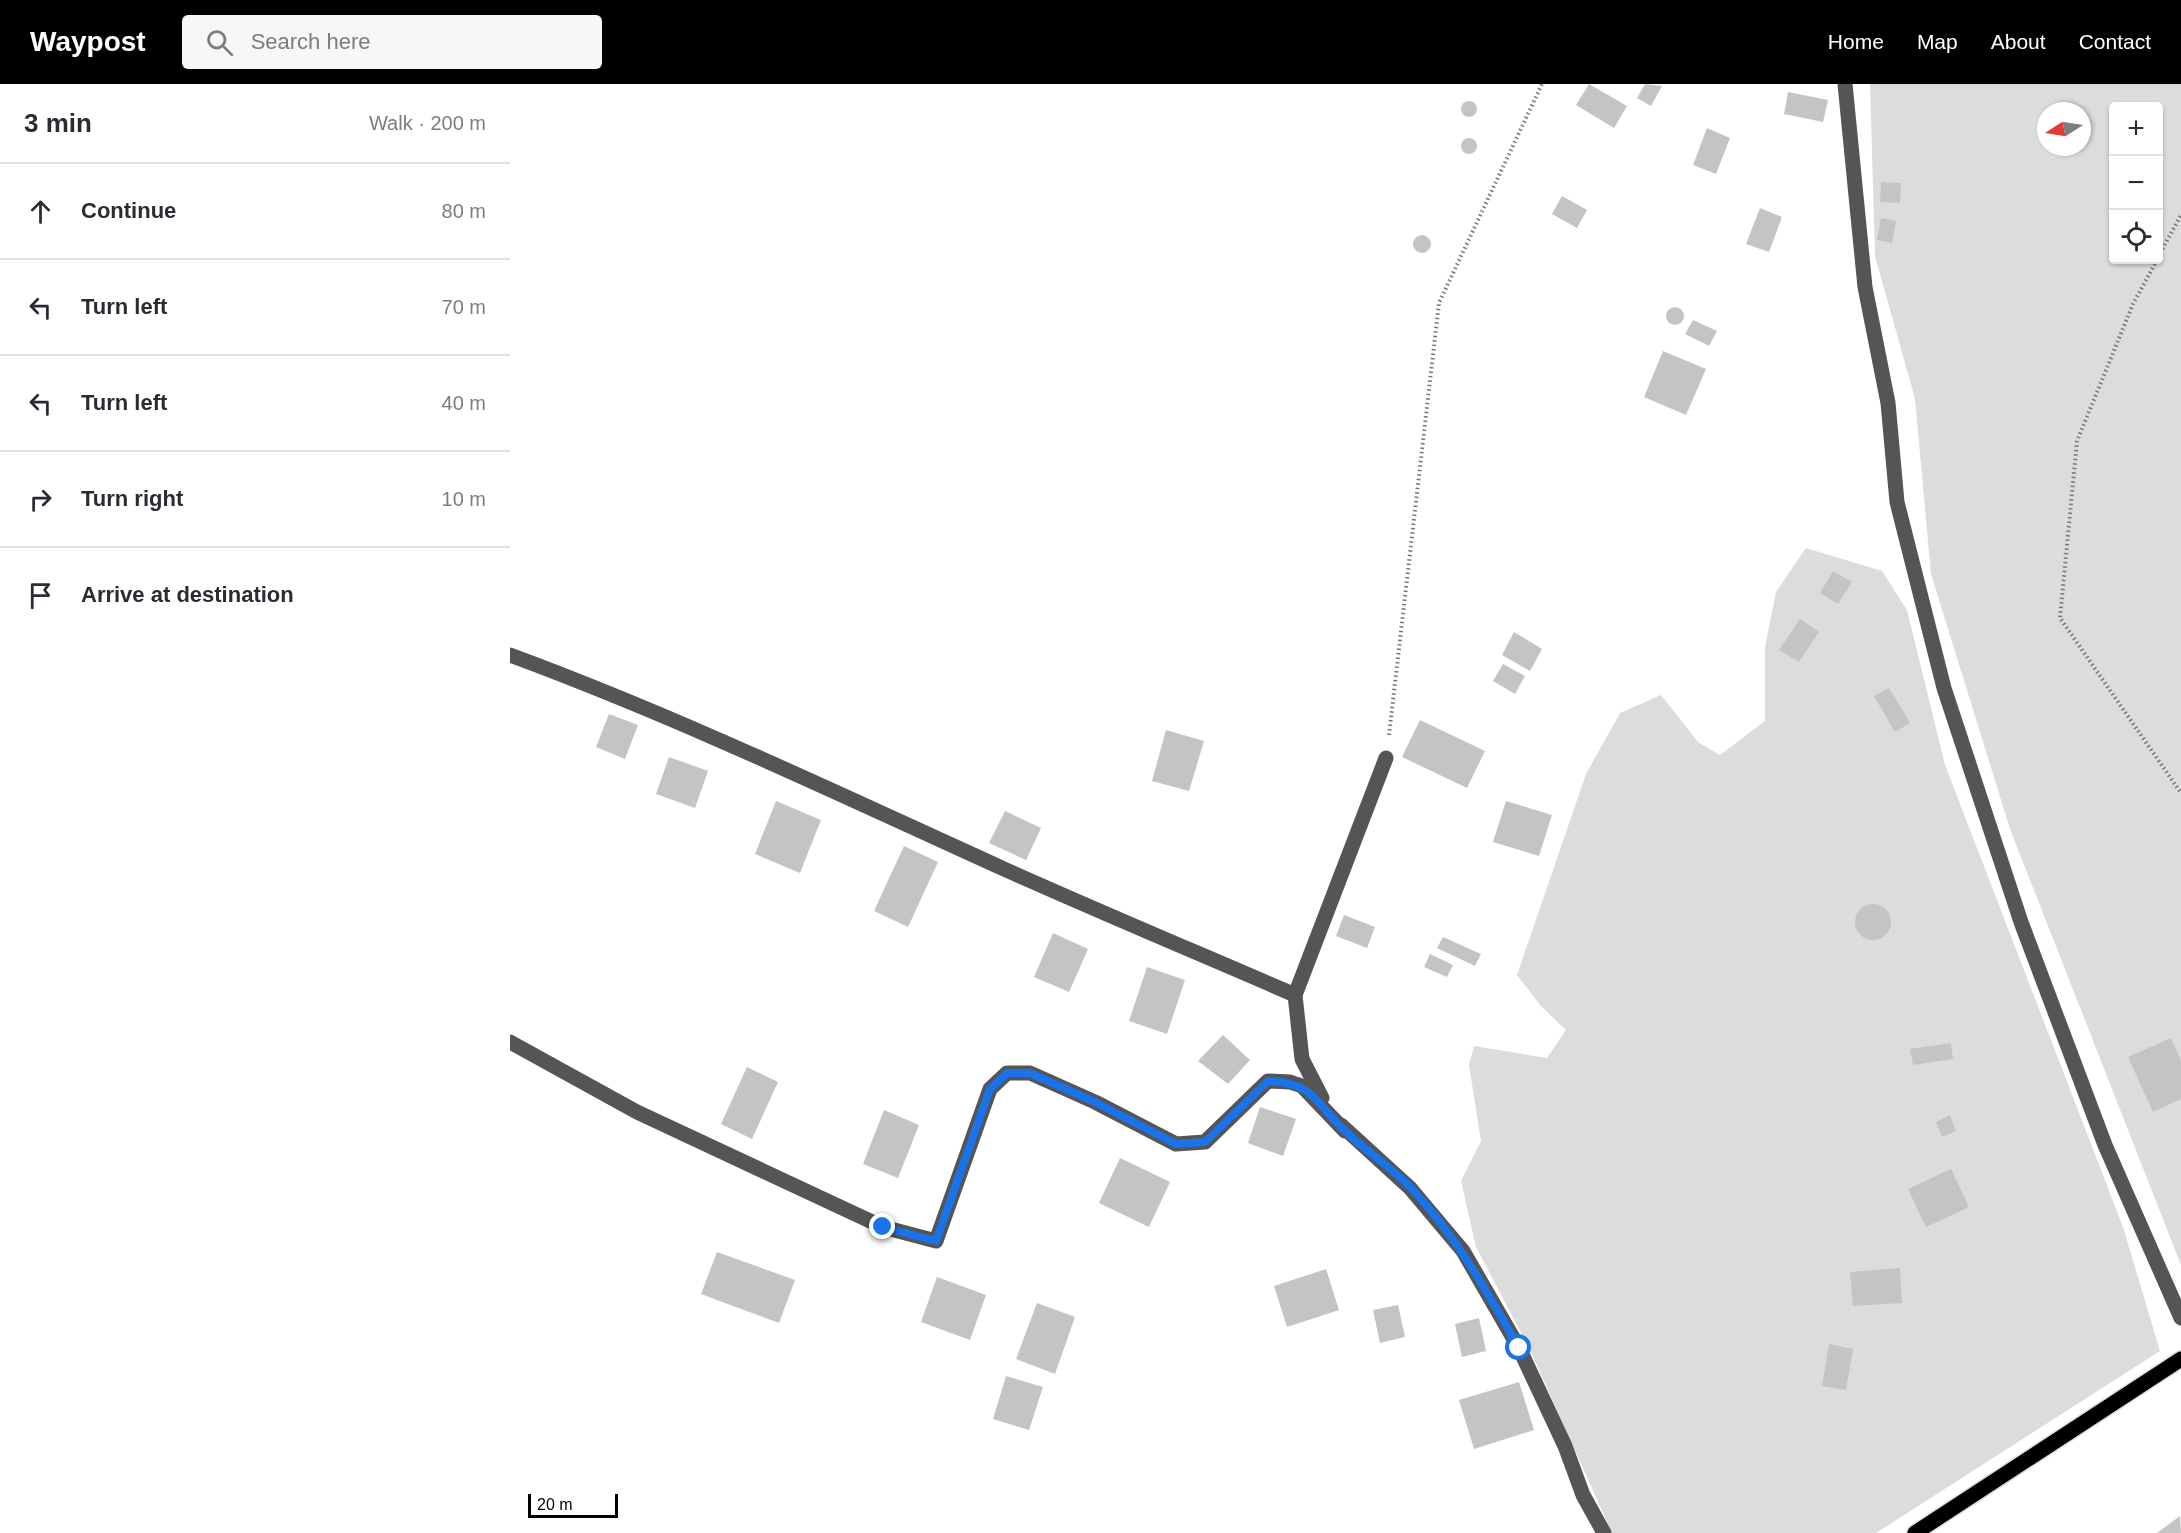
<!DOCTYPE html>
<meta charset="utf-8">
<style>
:root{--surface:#fff;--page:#f7f7f7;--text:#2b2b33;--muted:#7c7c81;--line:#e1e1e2;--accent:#000}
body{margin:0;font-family:Arial,sans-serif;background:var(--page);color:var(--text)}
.controls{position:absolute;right:18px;top:18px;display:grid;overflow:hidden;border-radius:6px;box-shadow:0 2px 4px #0004}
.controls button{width:54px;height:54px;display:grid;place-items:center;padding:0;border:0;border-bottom:2px solid var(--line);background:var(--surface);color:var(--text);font:30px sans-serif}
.compass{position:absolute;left:1527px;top:18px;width:54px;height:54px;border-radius:50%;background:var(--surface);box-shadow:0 2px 4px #0004;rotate:258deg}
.scale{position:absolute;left:18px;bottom:15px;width:90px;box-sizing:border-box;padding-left:6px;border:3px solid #000;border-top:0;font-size:16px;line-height:21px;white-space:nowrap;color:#000;-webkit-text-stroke:4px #fff;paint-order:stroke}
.stop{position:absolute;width:18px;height:18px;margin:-14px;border:4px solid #1a73e8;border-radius:50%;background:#fff}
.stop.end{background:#1a73e8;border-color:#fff;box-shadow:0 2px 6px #0008}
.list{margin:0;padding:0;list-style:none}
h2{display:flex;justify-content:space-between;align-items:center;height:78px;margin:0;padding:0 24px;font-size:26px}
h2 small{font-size:20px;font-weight:400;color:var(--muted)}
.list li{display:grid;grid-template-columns:39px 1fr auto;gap:18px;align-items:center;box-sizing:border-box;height:96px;padding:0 24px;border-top:2px solid var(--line)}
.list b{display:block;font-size:22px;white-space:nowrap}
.list em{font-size:20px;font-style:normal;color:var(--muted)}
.icon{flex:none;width:33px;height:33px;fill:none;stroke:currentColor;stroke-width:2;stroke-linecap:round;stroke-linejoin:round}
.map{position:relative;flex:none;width:1671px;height:1449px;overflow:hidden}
header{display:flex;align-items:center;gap:36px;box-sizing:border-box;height:84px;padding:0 30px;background:var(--accent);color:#fff}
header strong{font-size:28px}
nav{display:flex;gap:33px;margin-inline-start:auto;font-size:21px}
.search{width:420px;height:54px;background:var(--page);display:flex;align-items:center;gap:15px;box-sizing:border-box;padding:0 21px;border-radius:6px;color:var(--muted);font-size:22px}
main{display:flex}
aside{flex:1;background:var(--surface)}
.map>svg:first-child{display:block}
</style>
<header>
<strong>Waypost</strong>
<div class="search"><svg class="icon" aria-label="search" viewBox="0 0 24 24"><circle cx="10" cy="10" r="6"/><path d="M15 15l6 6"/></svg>Search here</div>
<nav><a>Home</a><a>Map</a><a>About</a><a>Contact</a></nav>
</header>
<main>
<aside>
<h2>3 min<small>Walk · 200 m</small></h2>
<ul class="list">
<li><svg class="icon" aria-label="ahead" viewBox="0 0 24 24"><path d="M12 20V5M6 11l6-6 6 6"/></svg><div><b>Continue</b></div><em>80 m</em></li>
<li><svg class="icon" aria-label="left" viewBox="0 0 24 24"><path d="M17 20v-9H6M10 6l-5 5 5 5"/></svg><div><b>Turn left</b></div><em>70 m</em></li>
<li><svg class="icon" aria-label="left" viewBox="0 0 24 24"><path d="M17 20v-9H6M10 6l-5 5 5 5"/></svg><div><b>Turn left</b></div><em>40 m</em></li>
<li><svg class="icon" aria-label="right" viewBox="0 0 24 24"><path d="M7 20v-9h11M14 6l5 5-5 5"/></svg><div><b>Turn right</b></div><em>10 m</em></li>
<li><svg class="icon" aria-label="arrive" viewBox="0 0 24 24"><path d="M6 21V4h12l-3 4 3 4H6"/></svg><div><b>Arrive at destination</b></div></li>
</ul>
</aside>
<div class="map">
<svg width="1671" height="1449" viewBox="0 0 1671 1449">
<rect width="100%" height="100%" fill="#fff"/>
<!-- green -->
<g fill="#dcdcdc" fill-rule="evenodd">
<path d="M1360,0H1671V1181L1500,745L1421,490L1405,315L1365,172ZM1604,22H1648V176H1604ZM1536,27H1572V63H1536Z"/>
<path d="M1296,464L1372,487L1397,526L1435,681L1613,1143L1650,1267L1366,1449H1102L1020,1266L966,1163L951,1097L971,1057L959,981L964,962L1037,974L1056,946L1031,922L1007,891L1076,690L1110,629L1151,611L1188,658L1210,671L1255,637V563L1266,508Z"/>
</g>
<!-- building -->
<g fill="#c4c4c4">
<path d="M1079,0L1117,22L1104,44L1066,21Z"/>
<path d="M1135,0L1152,2L1141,22L1127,14Z"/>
<path d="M1278,8L1318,16L1313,38L1274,30Z"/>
<circle cx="959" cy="25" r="8"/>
<path d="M1197,44L1220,54L1206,90L1183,81Z"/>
<circle cx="959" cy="62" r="8"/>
<path d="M1371,98L1391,99L1390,119L1370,118Z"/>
<path d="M1052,112L1077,126L1067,144L1042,130Z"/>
<path d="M1250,124L1272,133L1259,168L1236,160Z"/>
<path d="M1371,134L1386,137L1382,159L1367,156Z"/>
<circle cx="912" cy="160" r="9"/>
<circle cx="1165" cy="232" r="9"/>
<path d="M1183,236L1207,247L1199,262L1175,250Z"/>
<path d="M1153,267L1196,285L1176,331L1134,313Z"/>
<path d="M1323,487L1342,498L1328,520L1310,509Z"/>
<path d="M1290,535L1309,548L1289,578L1269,566Z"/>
<path d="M1004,548L1032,565L1020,587L992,571Z"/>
<path d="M993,580L1015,592L1005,610L983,597Z"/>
<path d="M1379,604L1400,639L1385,648L1364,612Z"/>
<path d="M99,630L128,641L115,675L86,663Z"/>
<path d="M910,636L975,667L957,704L892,673Z"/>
<path d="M656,646L694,657L679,707L642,697Z"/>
<path d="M159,673L198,687L185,724L146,710Z"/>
<path d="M266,717L311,736L290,789L245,770Z"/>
<path d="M996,717L1042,731L1029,772L983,758Z"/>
<path d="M495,727L531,744L516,776L479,759Z"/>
<path d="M394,762L428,778L398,843L364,827Z"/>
<circle cx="1363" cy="838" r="18"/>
<path d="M834,831L865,843L857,864L826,852Z"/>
<path d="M543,849L578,865L559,908L524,893Z"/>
<path d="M933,853L971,870L965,882L927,864Z"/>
<path d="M920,870L943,881L937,893L914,883Z"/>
<path d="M637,883L675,896L657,950L619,937Z"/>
<path d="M713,951L740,976L718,1000L688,977Z"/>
<path d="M1661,954L1671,977V1015L1643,1028L1618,973Z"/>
<path d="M1441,959L1443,975L1403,981L1400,965Z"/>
<path d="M237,983L268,998L242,1055L211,1040Z"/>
<path d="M750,1023L786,1035L773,1072L738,1059Z"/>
<path d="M374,1026L409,1041L388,1094L353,1080Z"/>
<path d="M1440,1031L1446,1047L1432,1053L1426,1038Z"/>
<path d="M610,1074L660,1098L639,1143L589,1119Z"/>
<path d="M1441,1085L1459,1123L1416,1143L1398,1105Z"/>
<path d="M207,1168L285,1196L269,1239L191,1210Z"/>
<path d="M1390,1184L1392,1219L1343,1222L1340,1188Z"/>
<path d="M816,1185L829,1226L777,1243L764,1202Z"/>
<path d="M427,1193L476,1211L460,1256L411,1238Z"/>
<path d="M527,1219L565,1233L545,1290L506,1275Z"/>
<path d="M888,1221L895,1253L870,1259L863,1226Z"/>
<path d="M969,1234L976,1267L952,1273L945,1240Z"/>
<path d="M1319,1260L1343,1265L1336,1306L1312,1302Z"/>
<path d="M496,1292L533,1303L519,1346L483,1335Z"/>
<path d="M1009,1298L1024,1346L964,1365L949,1316Z"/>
<path d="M1670,1432L1671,1449H1647Z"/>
</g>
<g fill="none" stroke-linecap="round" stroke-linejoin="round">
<defs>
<path id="major" d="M1405,1449L1671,1275"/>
</defs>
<!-- major casing -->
<use href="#major" stroke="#dbdbdb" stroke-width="18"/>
<!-- path -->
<g stroke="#777" stroke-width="4" stroke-dasharray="1.5 3" stroke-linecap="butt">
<path d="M1648,173L1671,131"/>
<path d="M1647,176L1623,220L1567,357L1550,534L1671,709"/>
<path d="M879,651L929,219L1032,0"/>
</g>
<!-- minor -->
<g stroke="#555" stroke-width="15">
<path d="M1335,0L1355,203L1378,319L1387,418L1434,604L1511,838L1595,1061L1671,1234"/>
<path d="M0,571C168,633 331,711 494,785C590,828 688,869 785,911L876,674"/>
<path d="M785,911L792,975L812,1014"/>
<path d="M0,958L127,1028L373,1143L426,1157L480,1005L497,989H520L585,1018L666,1060L695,1058L758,997L780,998L792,1002L835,1047"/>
<path d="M831,1041L900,1104L953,1167L1009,1264L1055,1362L1073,1411L1094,1449"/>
</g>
<!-- major -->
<use href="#major" stroke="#000" stroke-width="15"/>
</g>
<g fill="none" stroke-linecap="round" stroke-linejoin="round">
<!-- route -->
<path stroke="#1a73e8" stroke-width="8" d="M373,1143L426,1157L480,1005L497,989H520L585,1018L666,1060L695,1058L758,997C804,999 805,1018 835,1047C856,1067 881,1083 901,1104C947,1153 976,1206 1009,1264"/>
</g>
</svg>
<div class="controls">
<button>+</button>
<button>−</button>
<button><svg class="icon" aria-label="locate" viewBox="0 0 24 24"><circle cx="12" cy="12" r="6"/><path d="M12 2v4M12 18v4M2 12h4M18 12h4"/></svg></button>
</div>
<svg class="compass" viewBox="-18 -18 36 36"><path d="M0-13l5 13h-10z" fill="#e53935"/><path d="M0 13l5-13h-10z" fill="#7c7c81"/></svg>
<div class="scale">20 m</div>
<div class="stop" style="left:1009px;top:1264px"></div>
<div class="stop end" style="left:373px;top:1143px"></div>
</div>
</main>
